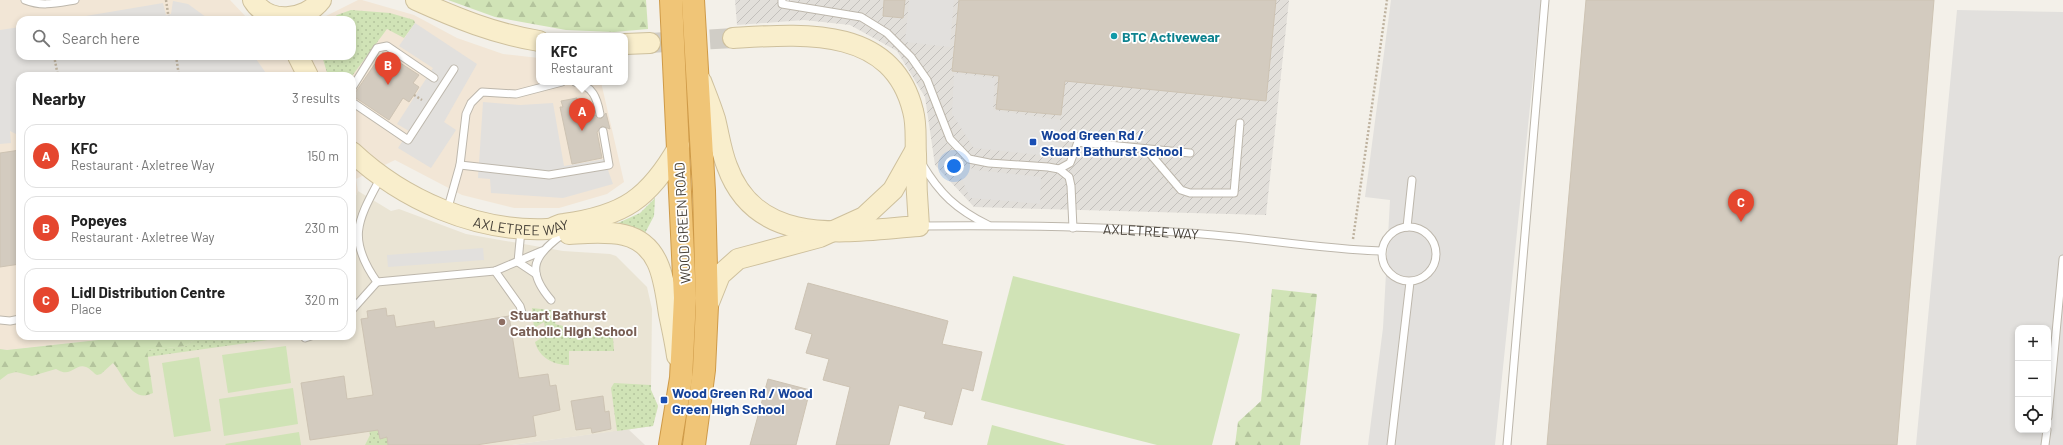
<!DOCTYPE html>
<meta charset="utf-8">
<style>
:root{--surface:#fff;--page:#f2f2f2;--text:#222;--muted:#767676;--line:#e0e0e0;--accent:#e5462e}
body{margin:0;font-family:Barlow,sans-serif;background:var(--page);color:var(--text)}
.controls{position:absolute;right:12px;bottom:12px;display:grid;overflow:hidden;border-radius:8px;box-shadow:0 2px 6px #0003}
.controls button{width:36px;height:36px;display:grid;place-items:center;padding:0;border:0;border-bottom:1px solid var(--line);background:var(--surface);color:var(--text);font:20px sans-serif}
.you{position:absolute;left:954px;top:166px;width:14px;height:14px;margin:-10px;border:3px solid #fff;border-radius:50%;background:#1a73e8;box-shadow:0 0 0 6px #1a73e833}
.badge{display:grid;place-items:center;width:26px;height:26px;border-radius:50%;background:var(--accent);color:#fff;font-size:13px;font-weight:700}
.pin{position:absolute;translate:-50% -33px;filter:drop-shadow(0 1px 2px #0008)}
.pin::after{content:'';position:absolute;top:21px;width:14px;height:12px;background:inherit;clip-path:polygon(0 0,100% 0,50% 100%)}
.popup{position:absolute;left:536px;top:33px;width:92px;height:52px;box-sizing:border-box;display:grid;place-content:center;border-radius:8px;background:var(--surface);filter:drop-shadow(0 1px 3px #0005);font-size:13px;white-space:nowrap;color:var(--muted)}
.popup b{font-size:15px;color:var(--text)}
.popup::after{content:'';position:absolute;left:50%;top:100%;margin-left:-8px;border:8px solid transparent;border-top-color:var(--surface)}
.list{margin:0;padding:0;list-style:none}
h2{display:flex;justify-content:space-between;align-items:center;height:52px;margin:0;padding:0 16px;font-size:17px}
h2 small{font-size:13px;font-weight:400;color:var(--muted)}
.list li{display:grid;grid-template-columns:26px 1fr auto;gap:12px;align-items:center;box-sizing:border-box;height:64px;margin:0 8px 8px;padding:0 8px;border:1px solid var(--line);border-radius:12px}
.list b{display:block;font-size:15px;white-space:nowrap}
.list p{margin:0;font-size:13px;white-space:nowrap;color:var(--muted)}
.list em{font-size:13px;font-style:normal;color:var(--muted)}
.icon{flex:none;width:22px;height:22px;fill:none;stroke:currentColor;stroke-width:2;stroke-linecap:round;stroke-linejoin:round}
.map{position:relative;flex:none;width:2063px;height:445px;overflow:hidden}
.search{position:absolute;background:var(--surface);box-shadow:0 2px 6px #0003;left:16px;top:16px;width:340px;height:44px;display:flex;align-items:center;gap:10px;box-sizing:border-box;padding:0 14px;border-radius:12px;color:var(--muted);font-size:15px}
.panel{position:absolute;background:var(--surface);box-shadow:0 2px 6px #0003;left:16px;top:72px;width:340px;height:268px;border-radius:12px}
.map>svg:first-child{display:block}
</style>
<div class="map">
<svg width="2063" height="445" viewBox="0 0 2063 445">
<defs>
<pattern id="industrial-furrows" width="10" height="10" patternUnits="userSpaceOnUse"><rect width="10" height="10" fill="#e2dfda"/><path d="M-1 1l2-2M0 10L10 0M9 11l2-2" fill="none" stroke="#c3c0bc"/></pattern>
<pattern id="grass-dots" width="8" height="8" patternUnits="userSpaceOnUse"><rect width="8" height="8" fill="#d0e3b6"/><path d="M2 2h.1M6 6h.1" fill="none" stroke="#b4c49d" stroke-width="1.8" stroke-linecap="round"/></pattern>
<pattern id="forest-firs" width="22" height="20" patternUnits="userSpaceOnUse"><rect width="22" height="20" fill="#d0e3b6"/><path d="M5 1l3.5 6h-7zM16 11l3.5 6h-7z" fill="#b4c49d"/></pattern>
</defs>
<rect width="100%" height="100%" fill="#f3f0e9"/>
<!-- residential -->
<path fill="#e6e1d8" d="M628,429L645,445H512Z"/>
<!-- commercial -->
<path fill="#f2e6d6" d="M0,0H230L249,20H20V56H352V20H279L326,16L358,0H362L414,15L457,38L503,54L539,58V82H601L624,182L607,194L559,208H514L462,195L395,160L356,179L358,191L352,205V76H20V336H135L7,350L0,349Z"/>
<!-- industrial -->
<path fill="url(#industrial-furrows)" d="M735,0H1289L1266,215L974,207L935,165L925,97L897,51L850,25L804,20L737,25Z"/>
<!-- education -->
<path fill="#eae4d4" d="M358,191L391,211L399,209L466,234L563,251L610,254L616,256L647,287L652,309L651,390L658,406L653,426L512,445H0V349L7,350L135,336H352V205Z"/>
<!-- grass -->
<g fill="url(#grass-dots)">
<path d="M351,10L390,13L414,20L415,23L404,38L387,29L352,76H328L322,56H352V20H331L337,15Z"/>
<path d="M655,198L654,216L644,235L618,223L640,213Z"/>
<path d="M532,308L559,311L555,324L613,338L614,351H569V365C554,365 539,358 535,342L546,335L544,322L534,328Z"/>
<path d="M225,336H296L147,357L146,350L186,346L195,339L201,337L217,341L222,340Z"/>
<path d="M614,383L651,385V390L658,406L653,426L617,431L611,388Z"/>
<path d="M378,429L380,439L387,437L388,445H365L370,435L369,430Z"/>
</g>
<!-- forest -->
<g fill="url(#forest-firs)">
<path d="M448,0H646L648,29L614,32L566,30L495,17Z"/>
<path d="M1272,289L1317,294L1300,445H1235L1238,422L1261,401Z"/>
<path d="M135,336H225L222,340L217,341L201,337L195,339L186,346L147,350L153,393C131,404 124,375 113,363L101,374L97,375C93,373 91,369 86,367C74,363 72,379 56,369L32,376L16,372L8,374L0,380V349L7,350Z"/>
</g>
<!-- park -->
<g fill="#d0e3b6">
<path d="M1013,276L1240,334L1212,445H1157L981,400Z"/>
<path d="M286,346L291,383L228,393L222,355Z"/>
<path d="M199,357L211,431L174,437L162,363Z"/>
<path d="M293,388L298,424L224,436L219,399Z"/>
<path d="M992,425L1066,445H987Z"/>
<path d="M299,432L301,445H226L225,444Z"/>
</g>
<!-- parking -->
<g fill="#e2e0dd" fill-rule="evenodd">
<path d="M909,0H954L950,47L905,42Z"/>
<path d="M1391,0H1541L1495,445H1368L1383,328L1390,200L1365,197Z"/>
<path d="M173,1L188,4L210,20H62L163,3L166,15L171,14Z"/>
<path d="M1957,10L2063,12V445H1916ZM2018,328H2048V430H2018Z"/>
<path d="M415,23L477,64L444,122L456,130L431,168L398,148L409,131L397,124L433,68L399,46Z"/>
<path d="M20,27V56H254L268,76H20V147L18,148L16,134L10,131L11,143L0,144V30Z"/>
<path d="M954,73L995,78L993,110L1061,120L1057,157L974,148L952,114Z"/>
<path d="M483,102L520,105L553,103L564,166L604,159L613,184L563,198L491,193L490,179L478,178Z"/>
<path d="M954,162L976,170L1041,177L1040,204L970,198Z"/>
<path d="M483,248L484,260L388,267L387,255Z"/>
</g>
<!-- building -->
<g fill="#d3cbbf" stroke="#cdc3b3">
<path d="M884,0H905L903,18L883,16Z"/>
<path d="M959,0H1276L1266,101L1065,81L1061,115L996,109L999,76L952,71Z"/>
<path d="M1586,0H1934L1897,445H1547Z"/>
<path d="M383,52L419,75L413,83L419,87L414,95L409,102L403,98L389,120L353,96Z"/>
<path d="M577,98L578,103L589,101L592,116L595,115L601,119L606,113L610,129L602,126L597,132L602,158L572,164L560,107H563L561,101Z"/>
<path d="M20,150V264L0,267V153Z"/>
<path d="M808,283L948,321L942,344L982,352L973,391L962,388L952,425L924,418L926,412L899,405L889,445H836L850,387L823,380L829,359L806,353L812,334L795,329Z"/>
<path d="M386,308L387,316L394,315L396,327L434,321L435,328L509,316L519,378L548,374L550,386L556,385L560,410L533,416L536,436L476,445H388L387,437L380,439L378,430L310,440L301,383L344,376L347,399L373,395L361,319L368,318L367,311Z"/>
<path d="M768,379L810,390L796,445H750Z"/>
<path d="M603,396L605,412L609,411L611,429L592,433L591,428L576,430L571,401Z"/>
</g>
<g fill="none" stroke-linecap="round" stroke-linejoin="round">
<!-- secondary-tunnel -->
<path stroke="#d0cdc6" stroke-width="20" stroke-dasharray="20 10" stroke-linecap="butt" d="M650,43L733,38"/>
<defs>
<g id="lane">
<path d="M25,0C42,7 57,3 75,0"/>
<path d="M782,0V4L861,17L887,33L911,57L927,80L950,139L969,159L989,163L1048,167L1059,169L1069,177L1071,186L1073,228"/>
<path d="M575,82C593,86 597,98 600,114"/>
<path d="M352,88L377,48L387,46L434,78"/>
<path d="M352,102L408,140L454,69"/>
<path d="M1146,149L1181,190L1190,193H1234L1240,123"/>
<path d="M922,164C940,194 956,209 988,225"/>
<path d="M460,165L549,175L609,165L603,131"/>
<path d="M1059,169L1070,163L1078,142L1190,153"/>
<path d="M381,177C358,220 346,238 377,282L495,271L542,251"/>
<path d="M447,211L460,165L466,114L471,103L482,92L516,94L562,82"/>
<path id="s1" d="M919,226C1009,225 1099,226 1189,233C1253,237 1317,249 1381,251"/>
<circle cx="1409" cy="254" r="27"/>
<path d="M1407,227L1412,180"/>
<path d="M518,262L521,230"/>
<path d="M518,262L536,274"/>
<path d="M495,271L520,306L523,316"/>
<path d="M551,300C525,270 534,255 563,234"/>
<path d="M352,310L377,282"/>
<path d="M0,320L10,321L20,319"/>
<path d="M305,338L311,336"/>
<path d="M2048,417L2063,259"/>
<path d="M1391,445L1410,282"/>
<path d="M1507,445L1545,0"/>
<path d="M2045,445L2047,430"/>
</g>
<g id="secondary">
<path d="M253,0C268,25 305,21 321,0"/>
<path d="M416,0C456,18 495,34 539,41"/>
<path d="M625,44L650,43"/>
<path d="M298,56L308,76"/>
<path d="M701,81C706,94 711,106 715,119C719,135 721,151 727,166C757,250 849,231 919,226C917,202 916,178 916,154C915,140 917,125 913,111C892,25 801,34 733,38"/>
<path id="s2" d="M352,152C403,200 476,232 547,229C553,229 558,224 564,224C623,216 649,199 679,146"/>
<path d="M569,234C587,233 606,231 624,235C662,244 664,283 669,314C672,328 675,342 677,356"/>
<path d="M708,305L720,275L738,259L820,237L864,217L893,190L915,151"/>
</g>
<g id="highway">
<path d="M693,0L704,191L707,306L704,370L694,445"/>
<path d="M670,445L681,378L685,298L671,0"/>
</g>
</defs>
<!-- lane casing -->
<use href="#lane" stroke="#bdb7ac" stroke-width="9"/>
<!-- secondary casing -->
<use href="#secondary" stroke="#cec09d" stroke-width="22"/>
<!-- highway casing -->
<use href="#highway" stroke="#ce9a48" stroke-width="24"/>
<!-- path -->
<g stroke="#beb29f" stroke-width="2.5" stroke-dasharray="2 2" stroke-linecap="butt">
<path d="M166,0L169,20"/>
<path d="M54,56L58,76"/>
<path d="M176,56L179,76"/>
<path d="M414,95L422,100"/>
<path d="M1353,239L1387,0"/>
</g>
<!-- lane -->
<use href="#lane" stroke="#fff" stroke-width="7"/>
<!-- secondary -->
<use href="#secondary" stroke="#f9eecc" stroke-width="20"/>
<!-- highway -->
<use href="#highway" stroke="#f0c577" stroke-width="22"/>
</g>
<!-- markers -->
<circle fill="#0f9aa8" stroke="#fff" stroke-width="1.5" cx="1114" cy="36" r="4"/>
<g fill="#1a4fb4" stroke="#fff" stroke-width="1.5">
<rect x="1029" y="138" width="8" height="8" rx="2"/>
<rect x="660" y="396" width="8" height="8" rx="2"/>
</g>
<circle fill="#8d6e63" stroke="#fff" stroke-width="1.5" cx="502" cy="322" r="4"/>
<g text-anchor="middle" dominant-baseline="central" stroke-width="3.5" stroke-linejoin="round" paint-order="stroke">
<!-- culture labels -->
<g font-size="14" font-weight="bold" fill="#0d838f" stroke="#fff" text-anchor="start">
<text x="1122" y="36">BTC Activewear</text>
</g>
<!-- transit labels -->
<g font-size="14" font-weight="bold" fill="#164399" stroke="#fff" text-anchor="start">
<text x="1041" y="134">Wood Green Rd /<tspan x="1041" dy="16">Stuart Bathurst School</tspan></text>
<text x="672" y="392">Wood Green Rd / Wood<tspan x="672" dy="16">Green High School</tspan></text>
</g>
<!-- street labels -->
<g font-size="14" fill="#464038" stroke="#fff">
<text stroke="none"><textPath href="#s2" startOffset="189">AXLETREE WAY</textPath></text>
<text transform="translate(682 223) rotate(-93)">WOOD GREEN ROAD</text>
<text stroke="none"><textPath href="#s1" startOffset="232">AXLETREE WAY</textPath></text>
</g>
<!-- education labels -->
<g font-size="14" font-weight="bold" fill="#785e54" stroke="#fff" text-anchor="start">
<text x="510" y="314">Stuart Bathurst<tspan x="510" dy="16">Catholic High School</tspan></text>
</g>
</g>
</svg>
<div class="controls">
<button>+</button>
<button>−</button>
<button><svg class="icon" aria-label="locate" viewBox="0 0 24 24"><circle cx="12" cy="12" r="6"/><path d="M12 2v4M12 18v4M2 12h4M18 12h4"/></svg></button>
</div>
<div class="you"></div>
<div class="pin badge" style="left:582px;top:131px">A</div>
<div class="popup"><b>KFC</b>Restaurant</div>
<div class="pin badge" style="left:388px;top:85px">B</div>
<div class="pin badge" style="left:1741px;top:222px">C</div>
<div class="search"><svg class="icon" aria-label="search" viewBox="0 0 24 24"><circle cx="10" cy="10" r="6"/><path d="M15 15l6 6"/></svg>Search here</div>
<section class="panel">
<h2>Nearby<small>3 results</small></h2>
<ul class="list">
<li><span class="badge">A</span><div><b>KFC</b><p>Restaurant · Axletree Way</p></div><em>150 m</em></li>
<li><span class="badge">B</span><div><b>Popeyes</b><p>Restaurant · Axletree Way</p></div><em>230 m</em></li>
<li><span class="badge">C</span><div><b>Lidl Distribution Centre</b><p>Place</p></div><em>320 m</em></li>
</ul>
</section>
</div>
